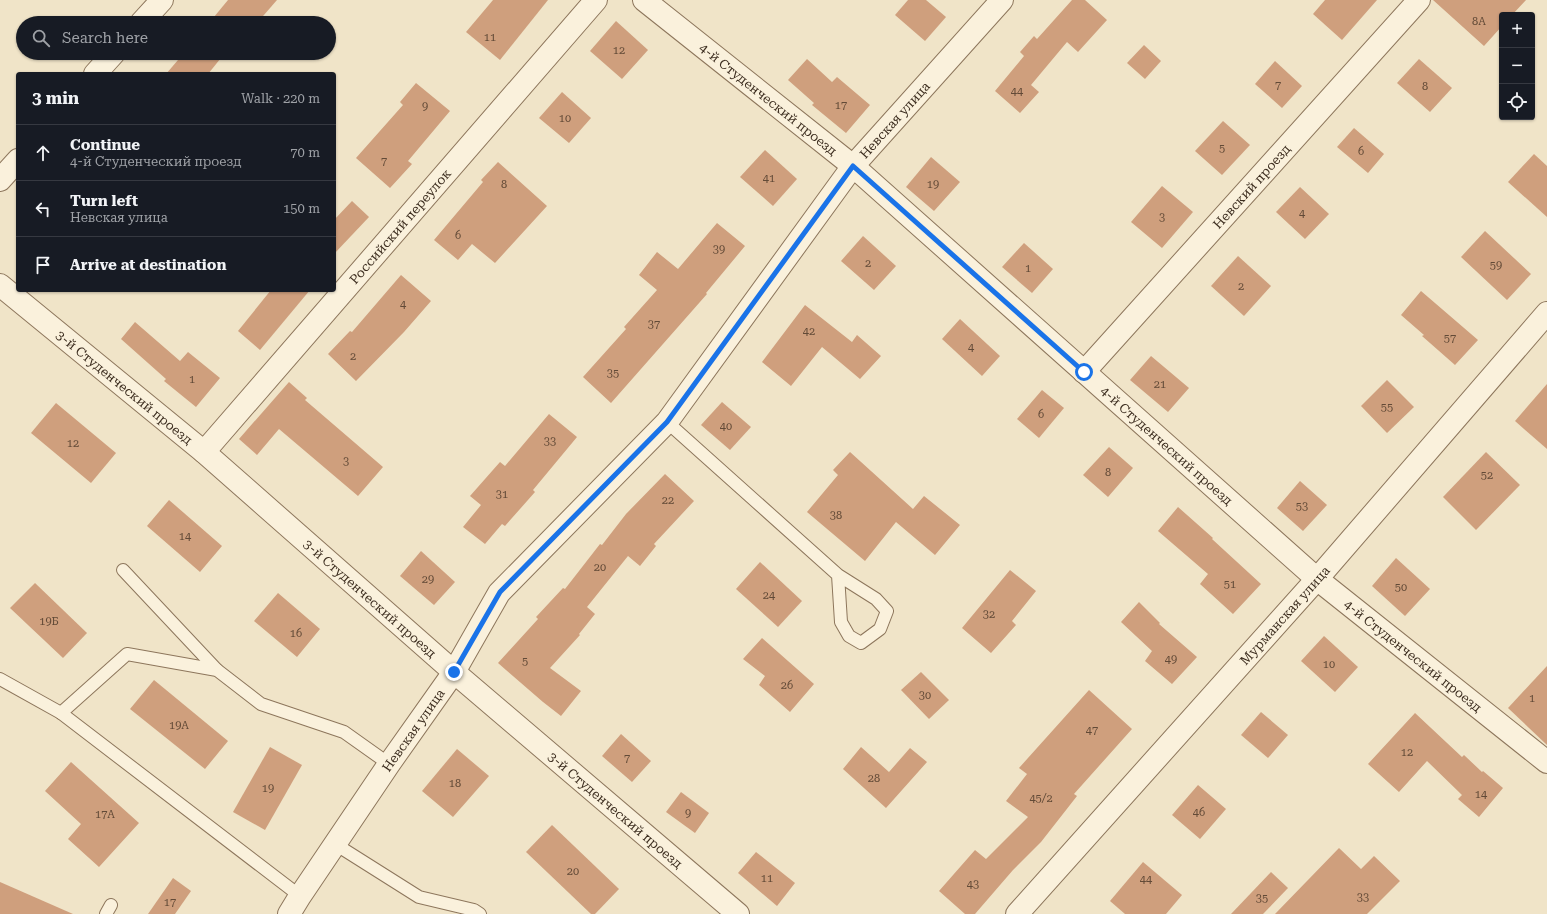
<!DOCTYPE html>
<meta charset="utf-8">
<style>
:root{--surface:#171b24;--page:#20242c;--text:#f1f3f6;--muted:#9ea1a6;--line:#363941}
body{margin:0;font-family:"Roboto Serif",serif;background:var(--page);color:var(--text)}
.controls{position:absolute;right:12px;top:12px;display:grid;overflow:hidden;border-radius:4px;box-shadow:0 1px 3px #0004}
.controls button{width:36px;height:36px;display:grid;place-items:center;padding:0;border:0;border-bottom:1px solid var(--line);background:var(--surface);color:var(--text);font:20px sans-serif}
.stop{position:absolute;width:12px;height:12px;margin:-9px;border:3px solid #1a73e8;border-radius:50%;background:#fff}
.stop.end{background:#1a73e8;border-color:#fff;box-shadow:0 1px 4px #0008}
.list{margin:0;padding:0;list-style:none}
h2{display:flex;justify-content:space-between;align-items:center;height:52px;margin:0;padding:0 16px;font-size:17px}
h2 small{font-size:13px;font-weight:400;color:var(--muted)}
.list li{display:grid;grid-template-columns:26px 1fr auto;gap:12px;align-items:center;box-sizing:border-box;height:56px;padding:0 16px;border-top:1px solid var(--line)}
.list b{display:block;font-size:15px;white-space:nowrap}
.list p{margin:0;font-size:13px;white-space:nowrap;color:var(--muted)}
.list em{font-size:13px;font-style:normal;color:var(--muted)}
.icon{flex:none;width:22px;height:22px;fill:none;stroke:currentColor;stroke-width:2;stroke-linecap:round;stroke-linejoin:round}
.map{position:relative;flex:none;width:1547px;height:914px;overflow:hidden}
.search{position:absolute;background:var(--surface);box-shadow:0 1px 3px #0004;left:16px;top:16px;width:320px;height:44px;display:flex;align-items:center;gap:10px;box-sizing:border-box;padding:0 14px;border-radius:22px;color:var(--muted);font-size:15px}
.panel{position:absolute;background:var(--surface);box-shadow:0 1px 3px #0004;left:16px;top:72px;width:320px;height:220px;border-radius:4px}
.map>svg:first-child{display:block}
</style>
<div class="map">
<svg width="1547" height="914" viewBox="0 0 1547 914">
<rect width="100%" height="100%" fill="#f0e4c8"/>
<!-- building -->
<g fill="#cf9f7d">
<path d="M228,0H277L257,23H209Z"/>
<path d="M493,0H548L500,60L466,32Z"/>
<path d="M908,0H926L946,17L925,41L895,15Z"/>
<path d="M1072,0H1085L1107,20L1078,52L1067,42L1031,85L1039,92L1020,113L995,91L1024,56L1020,52L1034,36L1037,39Z"/>
<path d="M1325,0H1377L1342,40L1313,14Z"/>
<path d="M1433,0H1526L1512,15H1502V26L1484,46Z"/>
<path d="M616,21L648,50L622,79L590,51Z"/>
<path d="M1144,45L1161,61L1145,79L1127,63Z"/>
<path d="M184,53H225L208,74H166Z"/>
<path d="M807,59L832,82L837,77L870,105L846,133L812,105L814,103L788,80Z"/>
<path d="M1419,59L1452,88L1430,112L1397,83Z"/>
<path d="M1275,61L1302,86L1282,108L1255,84Z"/>
<path d="M416,83L450,111L408,161L412,164L390,188L356,158L403,105L400,102Z"/>
<path d="M562,92L591,118L569,143L539,118Z"/>
<path d="M1223,121L1250,145L1222,175L1195,151Z"/>
<path d="M1354,128L1384,154L1368,173L1337,147Z"/>
<path d="M765,150L797,179L773,206L740,177Z"/>
<path d="M1534,154L1547,166V217L1508,182Z"/>
<path d="M931,157L960,182L934,211L906,187Z"/>
<path d="M498,162L547,206L495,263L472,244L458,260L434,240L483,182L481,180Z"/>
<path d="M1162,186L1193,212L1162,248L1131,222Z"/>
<path d="M1300,187L1329,214L1305,239L1276,212Z"/>
<path d="M352,201L369,217L334,254V220Z"/>
<path d="M717,223L745,246L706,293L707,294L611,403L583,377L626,329L624,327L657,290L639,275L657,252L678,269Z"/>
<path d="M1485,231L1531,274L1507,300L1461,257Z"/>
<path d="M863,236L896,266L874,290L841,261Z"/>
<path d="M1024,243L1053,269L1032,293L1002,267Z"/>
<path d="M1238,256L1271,286L1244,316L1211,286Z"/>
<path d="M401,275L431,301L404,332L356,381L328,354L350,331L352,332Z"/>
<path d="M271,290H310L260,350L238,331Z"/>
<path d="M1421,291L1478,340L1455,365L1422,336L1424,335L1401,315Z"/>
<path d="M805,305L852,342L857,335L881,356L860,379L822,347L791,386L762,362Z"/>
<path d="M960,319L1000,356L982,376L942,339Z"/>
<path d="M135,322L180,361L188,352L220,378L196,407L164,381L166,379L121,339Z"/>
<path d="M1151,356L1189,388L1168,412L1130,380Z"/>
<path d="M1387,380L1414,407L1387,433L1361,406Z"/>
<path d="M289,382L307,398L305,400L383,467L358,496L279,429L257,455L239,439Z"/>
<path d="M1547,384V449L1515,421Z"/>
<path d="M1042,390L1064,408L1039,438L1017,419Z"/>
<path d="M722,402L751,427L730,450L701,425Z"/>
<path d="M56,403L116,453L91,483L31,433Z"/>
<path d="M549,414L577,437L533,490L535,492L505,526L502,524L485,544L463,527L481,505L470,496L500,462L505,466Z"/>
<path d="M1109,447L1133,468L1108,497L1083,475Z"/>
<path d="M850,452L913,509L924,496L960,525L935,555L896,522L865,561L807,512L838,475L833,470Z"/>
<path d="M1486,452L1520,485L1476,530L1443,497Z"/>
<path d="M665,474L694,501L654,544L656,546L640,566L628,556L587,607L595,614L579,634L580,635L550,668L581,691L561,716L543,702L498,663L538,619L536,617L563,588L565,589L600,544L602,545L626,514Z"/>
<path d="M1300,481L1327,505L1303,531L1277,508Z"/>
<path d="M169,500L222,546L200,572L147,526Z"/>
<path d="M1178,507L1213,538L1212,539L1261,584L1233,614L1200,584L1208,574L1158,531Z"/>
<path d="M421,551L455,582L434,605L400,576Z"/>
<path d="M1396,558L1430,589L1405,616L1372,586Z"/>
<path d="M760,562L802,601L778,627L736,589Z"/>
<path d="M1010,570L1036,591L1012,621L1016,625L991,653L962,628Z"/>
<path d="M35,583L87,633L63,658L10,608Z"/>
<path d="M278,593L320,629L297,657L254,621Z"/>
<path d="M1139,602L1160,623L1159,624L1197,657L1172,684L1145,661L1152,651L1121,622Z"/>
<path d="M1324,636L1358,667L1335,692L1301,661Z"/>
<path d="M762,638L814,684L790,712L759,685L765,676L743,659Z"/>
<path d="M1547,666V745L1508,708Z"/>
<path d="M921,672L949,700L929,719L901,690Z"/>
<path d="M154,680L228,741L205,769L130,709Z"/>
<path d="M1089,690L1132,729L1074,794L1077,796L1041,842L1013,870L975,914H965L939,891L975,850L986,859L1028,817L1006,801L1027,774L1019,768Z"/>
<path d="M1261,712L1288,735L1268,758L1241,735Z"/>
<path d="M1415,713L1462,757L1464,755L1482,772L1483,771L1503,788L1479,817L1458,799L1462,795L1427,761L1399,792L1368,764Z"/>
<path d="M621,734L651,761L632,782L602,756Z"/>
<path d="M270,747L302,765L265,830L233,812Z"/>
<path d="M861,747L889,772L910,748L927,762L886,808L843,769Z"/>
<path d="M457,749L489,776L453,817L422,791Z"/>
<path d="M71,762L139,823L99,867L68,839L81,824L45,791Z"/>
<path d="M1198,785L1226,809L1200,839L1172,815Z"/>
<path d="M681,792L709,813L695,833L666,812Z"/>
<path d="M552,825L619,889L595,914H591L526,852Z"/>
<path d="M1339,848L1361,869L1374,856L1400,881L1367,914H1275Z"/>
<path d="M756,852L795,883L777,906L738,873Z"/>
<path d="M1143,862L1182,895L1166,914H1125L1110,901Z"/>
<path d="M1271,872L1288,888L1263,914H1231Z"/>
<path d="M173,878L191,891L175,914H148Z"/>
<path d="M0,882L73,914H0Z"/>
</g>
<g fill="none" stroke-linecap="round" stroke-linejoin="round">
<defs>
<g id="lane">
<path d="M667,422L838,575L841,622L849,636L861,643L880,629L887,611L876,599L838,575"/>
<path d="M123,570L217,670"/>
<path d="M0,679L61,713L300,896"/>
<path d="M61,713L127,654L217,670L261,704L344,732L389,764"/>
<path d="M335,844L419,897L474,910L480,914"/>
<path d="M106,914L111,905"/>
</g>
<g id="street">
<path id="s1" d="M644,0L853,166L1317,579L1547,762"/>
<path d="M141,23L162,0"/>
<path d="M95,74L114,53"/>
<path d="M0,180L18,160"/>
<path id="s2" d="M0,285L204,452L454,672L738,914"/>
<path id="s3" d="M1084,372L1419,0"/>
<path id="s4" d="M204,452L596,0"/>
<path id="s5" d="M289,914L300,896L389,764L454,672L499,593L667,422L853,166L1002,0"/>
<path id="s6" d="M1017,914L1317,579L1547,313"/>
</g>
</defs>
<!-- lane casing -->
<use href="#lane" stroke="#8d765c" stroke-width="14"/>
<!-- street casing -->
<use href="#street" stroke="#8d765c" stroke-width="24"/>
<!-- lane -->
<use href="#lane" stroke="#faf1dc" stroke-width="12"/>
<!-- street -->
<use href="#street" stroke="#faf1dc" stroke-width="22"/>
</g>
<g fill="none" stroke-linecap="round" stroke-linejoin="round">
<!-- route -->
<path stroke="#1a73e8" stroke-width="5" d="M454,672L500,592L667,422L853,166L1084,372"/>
</g>
<g text-anchor="middle" dominant-baseline="central" stroke-width="4" stroke-linejoin="round" paint-order="stroke">
<!-- number labels -->
<g font-size="11" fill="#624a37">
<text x="1479" y="21">8А</text>
<text x="490" y="37">11</text>
<text x="619" y="50">12</text>
<text x="1278" y="85">7</text>
<text x="1425" y="86">8</text>
<text x="1017" y="91">44</text>
<text x="841" y="105">17</text>
<text x="425" y="106">9</text>
<text x="565" y="118">10</text>
<text x="1222" y="148">5</text>
<text x="1361" y="151">6</text>
<text x="384" y="161">7</text>
<text x="769" y="178">41</text>
<text x="504" y="184">8</text>
<text x="933" y="184">19</text>
<text x="1302" y="213">4</text>
<text x="1162" y="217">3</text>
<text x="458" y="235">6</text>
<text x="719" y="249">39</text>
<text x="868" y="263">2</text>
<text x="1496" y="265">59</text>
<text x="1028" y="268">1</text>
<text x="1241" y="286">2</text>
<text x="403" y="304">4</text>
<text x="654" y="324">37</text>
<text x="809" y="331">42</text>
<text x="1450" y="338">57</text>
<text x="971" y="347">4</text>
<text x="353" y="356">2</text>
<text x="613" y="373">35</text>
<text x="192" y="379">1</text>
<text x="1160" y="384">21</text>
<text x="1387" y="407">55</text>
<text x="1041" y="414">6</text>
<text x="726" y="426">40</text>
<text x="550" y="441">33</text>
<text x="73" y="443">12</text>
<text x="346" y="461">3</text>
<text x="1108" y="472">8</text>
<text x="1487" y="475">52</text>
<text x="502" y="494">31</text>
<text x="668" y="500">22</text>
<text x="1302" y="506">53</text>
<text x="836" y="515">38</text>
<text x="185" y="536">14</text>
<text x="600" y="567">20</text>
<text x="428" y="579">29</text>
<text x="1230" y="584">51</text>
<text x="1401" y="587">50</text>
<text x="769" y="595">24</text>
<text x="989" y="614">32</text>
<text x="49" y="621">19Б</text>
<text x="296" y="633">16</text>
<text x="1171" y="659">49</text>
<text x="525" y="661">5</text>
<text x="1329" y="664">10</text>
<text x="787" y="685">26</text>
<text x="925" y="695">30</text>
<text x="1532" y="698">1</text>
<text x="179" y="725">19А</text>
<text x="1092" y="730">47</text>
<text x="1407" y="752">12</text>
<text x="627" y="758">7</text>
<text x="874" y="778">28</text>
<text x="455" y="783">18</text>
<text x="268" y="788">19</text>
<text x="1481" y="794">14</text>
<text x="1041" y="798">45/2</text>
<text x="1199" y="812">46</text>
<text x="688" y="813">9</text>
<text x="105" y="814">17А</text>
<text x="573" y="871">20</text>
<text x="767" y="878">11</text>
<text x="1146" y="879">44</text>
<text x="973" y="884">43</text>
<text x="1363" y="897">33</text>
<text x="1262" y="898">35</text>
<text x="170" y="902">17</text>
</g>
<!-- street labels -->
<g font-size="13" fill="#3d2e20" stroke="#f7eed8">
<text stroke="none"><textPath href="#s1" startOffset="159">4-й Студенческий проезд</textPath></text>
<text stroke="none"><textPath href="#s5" startOffset="1002">Невская улица</textPath></text>
<text stroke="none"><textPath href="#s3" startOffset="250">Невский проезд</textPath></text>
<text stroke="none"><textPath href="#s4" startOffset="299">Российский переулок</textPath></text>
<text stroke="none"><textPath href="#s2" startOffset="161">3-й Студенческий проезд</textPath></text>
<text stroke="none"><textPath href="#s1" startOffset="687">4-й Студенческий проезд</textPath></text>
<text stroke="none"><textPath href="#s2" startOffset="485">3-й Студенческий проезд</textPath></text>
<text stroke="none"><textPath href="#s6" startOffset="401">Мурманская улица</textPath></text>
<text stroke="none"><textPath href="#s1" startOffset="1011">4-й Студенческий проезд</textPath></text>
<text stroke="none"><textPath href="#s5" startOffset="222">Невская улица</textPath></text>
<text stroke="none"><textPath href="#s2" startOffset="809">3-й Студенческий проезд</textPath></text>
</g>
</g>
</svg>
<div class="controls">
<button>+</button>
<button>−</button>
<button><svg class="icon" aria-label="locate" viewBox="0 0 24 24"><circle cx="12" cy="12" r="6"/><path d="M12 2v4M12 18v4M2 12h4M18 12h4"/></svg></button>
</div>
<div class="stop" style="left:1084px;top:372px"></div>
<div class="stop end" style="left:454px;top:672px"></div>
<div class="search"><svg class="icon" aria-label="search" viewBox="0 0 24 24"><circle cx="10" cy="10" r="6"/><path d="M15 15l6 6"/></svg>Search here</div>
<section class="panel">
<h2>3 min<small>Walk · 220 m</small></h2>
<ul class="list">
<li><svg class="icon" aria-label="ahead" viewBox="0 0 24 24"><path d="M12 20V5M6 11l6-6 6 6"/></svg><div><b>Continue</b><p>4-й Студенческий проезд</p></div><em>70 m</em></li>
<li><svg class="icon" aria-label="left" viewBox="0 0 24 24"><path d="M17 20v-9H6M10 6l-5 5 5 5"/></svg><div><b>Turn left</b><p>Невская улица</p></div><em>150 m</em></li>
<li><svg class="icon" aria-label="arrive" viewBox="0 0 24 24"><path d="M6 21V4h12l-3 4 3 4H6"/></svg><div><b>Arrive at destination</b></div></li>
</ul>
</section>
</div>
